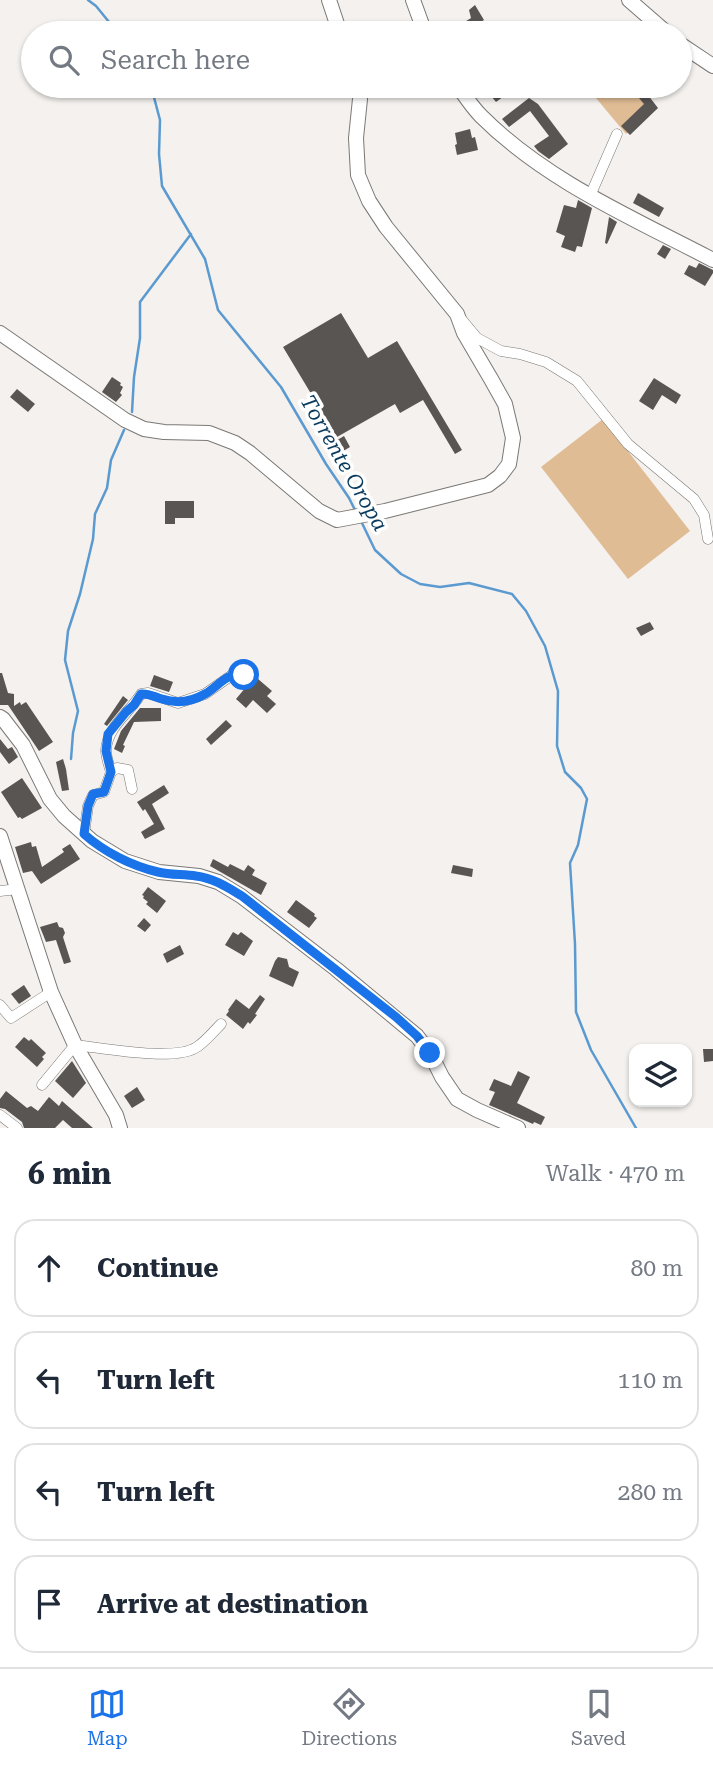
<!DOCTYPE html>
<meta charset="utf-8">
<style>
:root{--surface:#fff;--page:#f6f6f7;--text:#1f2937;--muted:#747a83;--line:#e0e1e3;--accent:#1a73e8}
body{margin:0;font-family:"Roboto Serif",serif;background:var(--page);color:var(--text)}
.controls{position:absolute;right:21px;bottom:21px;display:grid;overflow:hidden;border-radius:14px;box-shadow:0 2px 5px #0004}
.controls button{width:63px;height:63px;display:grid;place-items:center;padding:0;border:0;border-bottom:2px solid var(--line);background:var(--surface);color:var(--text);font:35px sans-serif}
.stop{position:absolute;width:21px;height:21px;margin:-16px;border:5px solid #1a73e8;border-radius:50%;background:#fff}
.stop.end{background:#1a73e8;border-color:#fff;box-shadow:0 2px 7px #0008}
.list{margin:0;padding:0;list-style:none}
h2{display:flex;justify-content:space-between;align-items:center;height:91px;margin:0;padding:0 28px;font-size:30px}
h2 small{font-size:23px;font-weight:400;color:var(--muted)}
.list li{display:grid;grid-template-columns:46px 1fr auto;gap:21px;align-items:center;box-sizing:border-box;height:98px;margin:0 14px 14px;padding:0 14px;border:2px solid var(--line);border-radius:21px}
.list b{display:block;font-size:26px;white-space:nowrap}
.list em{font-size:23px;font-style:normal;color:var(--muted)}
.icon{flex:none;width:38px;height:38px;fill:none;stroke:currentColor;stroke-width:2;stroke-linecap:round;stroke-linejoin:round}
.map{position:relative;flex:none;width:713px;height:1128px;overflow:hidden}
.search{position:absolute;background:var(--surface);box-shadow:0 2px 5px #0004;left:21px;right:21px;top:21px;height:77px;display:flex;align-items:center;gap:18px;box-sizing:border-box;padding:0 24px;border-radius:38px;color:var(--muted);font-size:26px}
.sheet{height:539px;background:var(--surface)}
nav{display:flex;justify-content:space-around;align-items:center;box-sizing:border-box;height:98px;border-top:2px solid var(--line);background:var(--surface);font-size:19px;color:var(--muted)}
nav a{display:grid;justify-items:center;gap:4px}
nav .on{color:var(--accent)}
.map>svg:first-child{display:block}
</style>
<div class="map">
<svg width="713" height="1128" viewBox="0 0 713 1128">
<rect width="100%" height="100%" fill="#f4f1ee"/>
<!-- green -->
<g fill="#e0bc95">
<path d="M586,86H637L657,109L626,134Z"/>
<path d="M603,419L690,531L628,579L541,467Z"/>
</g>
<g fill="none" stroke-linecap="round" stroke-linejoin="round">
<!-- stream -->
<g stroke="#5b9ad0" stroke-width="2.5">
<path d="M88,0L96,6L118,33"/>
<path d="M151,86L160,120L159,154L162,186L205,259L218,310L281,387L326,464L349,498L356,512"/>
<path d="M132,412L134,377L140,338V302L191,234"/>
<path d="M361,521L375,550L401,574L420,584L440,587L469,583L512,594L526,611L545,646L558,691L557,746L565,772L581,788L587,799L578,845L570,863L575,944L576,1012L591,1050L636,1128"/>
<path d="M71,759L73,733L78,711L65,660L68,631L80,594L93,539L95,514L107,488L111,460L124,430"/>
</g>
</g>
<!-- building -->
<g fill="#585553">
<path d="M475,5L484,20L463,33H447L471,18L469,10Z"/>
<path d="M483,86H500L507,94L496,102Z"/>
<path d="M629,86H641L658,108L630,135L621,126L644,104Z"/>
<path d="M529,98L538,104L568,144L549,159L538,151L534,146L549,136L530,111L509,127L502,119Z"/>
<path d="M470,129L472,138L475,137L478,150L457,155L455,145L457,144L455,133Z"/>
<path d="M638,193L664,208L659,217L633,203Z"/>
<path d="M578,200L592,208L582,247L577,246L575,252L561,247L565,236L556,232L564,205L576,208Z"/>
<path d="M609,217L617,222L607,244L605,243Z"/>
<path d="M663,245L671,249L665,259L657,254Z"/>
<path d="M699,263L713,270V273L705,286L684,274L689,265L696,268Z"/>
<path d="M341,313L368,358L397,341L462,450L455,454L423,400L400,413L395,404L337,437L283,347Z"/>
<path d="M112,377L121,383L120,385L123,387L120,393L122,395L116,402L102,392Z"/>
<path d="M654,378L681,395L676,404L662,395L653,410L639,401Z"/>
<path d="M17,389L35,404L28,412L10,397Z"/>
<path d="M344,436L350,447L333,457L327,446Z"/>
<path d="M165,501H194V518H175V524H165Z"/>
<path d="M650,622L654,629L641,636L636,628Z"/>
<path d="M0,673H2L8,693L14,694V706L20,702L21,705L26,702L53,742L39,751L8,705H0Z"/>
<path d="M251,673L272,691L267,696L276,704L267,713L253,700L246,708L236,699L246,687L242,683L250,679Z"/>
<path d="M154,675L173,682L169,692L150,686Z"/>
<path d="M123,696L128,700L107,726L104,724Z"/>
<path d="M140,708H161V721L134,722L123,745L125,746L122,753L114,749L121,731Z"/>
<path d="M226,720L232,726L211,745L206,739Z"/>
<path d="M0,739L8,749L12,747L18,757L9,764L0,752Z"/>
<path d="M63,759L66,769L69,790L62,791L56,762Z"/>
<path d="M22,778L42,808L22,819L20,817L18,818L1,792Z"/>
<path d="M164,785L169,793L152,804L165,829L145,839L141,832L154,824L145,809L143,811L137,802Z"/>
<path d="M31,842L32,847L36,846L42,867L64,852L62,849L70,844L80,859L41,884L32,871L23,873L15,847Z"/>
<path d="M213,859L228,867L230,864L244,871L248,865L255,870L252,875L267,883L261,895L210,866Z"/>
<path d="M453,865L473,869L472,877L451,873Z"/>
<path d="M148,887L166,901L157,913L146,904L148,902L143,898L144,896L142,895Z"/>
<path d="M296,900L315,914L314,916L317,918L309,928L287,912Z"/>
<path d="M144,918L151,925L145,932L137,926Z"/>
<path d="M57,922L59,927L63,928L65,933L63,937L71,962L64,964L56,940L46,942L40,927Z"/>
<path d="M233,932L238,935L241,932L253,941L244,956L225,945Z"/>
<path d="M180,945L184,954L167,963L163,954Z"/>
<path d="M278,957L287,959L289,967L299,972L293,987L269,976L275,961Z"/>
<path d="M24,985L31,996L19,1004L11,994Z"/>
<path d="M260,995L265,999L255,1014L257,1015L250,1024L248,1022L243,1029L226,1015L229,1011L228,1010L236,999L249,1009Z"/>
<path d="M24,1037L29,1041L31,1039L46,1053L42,1057L44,1059L37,1067L15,1047Z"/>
<path d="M703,1049H713V1061L704,1062Z"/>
<path d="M72,1061L86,1083L73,1098L55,1081Z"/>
<path d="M518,1071L530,1077L517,1103L545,1117L541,1125L534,1122L533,1124L489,1105L495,1092L489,1090L494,1079L511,1086Z"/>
<path d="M137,1087L145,1100L132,1108L124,1096Z"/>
<path d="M6,1091L27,1108L31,1106L38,1111L49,1097L59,1106L62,1101L93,1128H72L63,1120L55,1128H24L22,1122L5,1109L0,1108V1099Z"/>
</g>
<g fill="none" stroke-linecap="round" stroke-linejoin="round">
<defs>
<g id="street">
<path d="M590,196L617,134"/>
<path d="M462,320L477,338L501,351L520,354L546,362L577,381L628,444L694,499L704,515L708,539"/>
<path d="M111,772C109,765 106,757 106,750C107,727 130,712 141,694L148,693L178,703L205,694L232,675H244"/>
<path d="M84,834L88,806L93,795L104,792L111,772L117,768L128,770L132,789"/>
<path d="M0,891L18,889"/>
<path d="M0,1005L11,1018L51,992"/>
<path d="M42,1085L75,1045C104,1048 175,1062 197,1047C206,1041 214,1031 221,1024"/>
<path d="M0,1115L17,1128"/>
</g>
<g id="secondary">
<path d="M329,0L340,33"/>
<path d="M413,0L425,33"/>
<path d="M629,0L667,33"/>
<path d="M680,44L713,66"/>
<path d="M458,86C465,96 472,107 481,116C546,181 633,218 713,260"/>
<path d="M0,333L125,420L144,429L164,432L209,433L235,443L250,453L319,511L337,520L385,511L488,485L500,476L509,464L513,438L505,404L491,379L464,333L457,314L386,227L369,201L358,175L356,138L360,99L359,86"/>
<path d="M0,717L3,719L23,745L50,799L64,816L92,841L125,861L159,872L199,876L218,882L241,896L336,969L417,1036L430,1053L442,1077L457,1099L477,1110L518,1128"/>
<path d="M0,836L51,992L75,1045L116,1115L120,1128"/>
</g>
</defs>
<!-- street casing -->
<use href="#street" stroke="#7b7875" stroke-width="11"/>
<!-- secondary casing -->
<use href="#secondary" stroke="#7b7875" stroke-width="16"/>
<!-- street -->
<use href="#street" stroke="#fff" stroke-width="10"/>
<!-- secondary -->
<use href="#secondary" stroke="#fff" stroke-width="14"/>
</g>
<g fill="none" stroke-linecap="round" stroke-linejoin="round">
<!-- route -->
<path stroke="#1a73e8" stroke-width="9" d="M244,675C227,671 218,687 205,694C191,702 177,704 162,699C154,697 149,693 141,694L134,705L126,712L108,734L106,751L111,772L104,792L93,794L88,806L84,834C104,852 132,866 158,872C170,875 184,874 196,876C213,878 227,887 242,896L396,1017L417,1036L430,1053"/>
</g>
<g text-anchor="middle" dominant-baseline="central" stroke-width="7" stroke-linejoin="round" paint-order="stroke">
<!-- water labels -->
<g font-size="21" font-style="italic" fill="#0a3b5f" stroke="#fff">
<text transform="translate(344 463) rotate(60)">Torrente Oropa</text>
</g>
</g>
</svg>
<div class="controls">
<button><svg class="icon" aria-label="layers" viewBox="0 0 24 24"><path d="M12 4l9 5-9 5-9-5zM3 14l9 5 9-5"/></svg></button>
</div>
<div class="stop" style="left:244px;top:675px"></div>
<div class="stop end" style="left:430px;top:1053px"></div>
<div class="search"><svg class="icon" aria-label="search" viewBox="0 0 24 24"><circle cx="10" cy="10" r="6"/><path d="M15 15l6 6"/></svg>Search here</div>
</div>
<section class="sheet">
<h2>6 min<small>Walk · 470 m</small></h2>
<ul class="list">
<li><svg class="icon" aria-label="ahead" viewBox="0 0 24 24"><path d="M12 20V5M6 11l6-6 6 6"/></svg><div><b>Continue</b></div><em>80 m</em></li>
<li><svg class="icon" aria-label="left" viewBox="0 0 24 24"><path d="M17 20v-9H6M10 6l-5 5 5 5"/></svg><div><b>Turn left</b></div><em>110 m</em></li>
<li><svg class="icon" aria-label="left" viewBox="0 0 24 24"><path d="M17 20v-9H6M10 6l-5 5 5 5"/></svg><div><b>Turn left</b></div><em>280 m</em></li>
<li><svg class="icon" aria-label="arrive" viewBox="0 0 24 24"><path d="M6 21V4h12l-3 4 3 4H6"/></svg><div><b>Arrive at destination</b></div></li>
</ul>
</section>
<nav>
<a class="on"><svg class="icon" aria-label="map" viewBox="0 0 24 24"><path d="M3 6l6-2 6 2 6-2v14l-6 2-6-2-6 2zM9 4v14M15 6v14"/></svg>Map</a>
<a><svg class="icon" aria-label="directions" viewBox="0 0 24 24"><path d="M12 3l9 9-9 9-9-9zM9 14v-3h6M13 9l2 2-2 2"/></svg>Directions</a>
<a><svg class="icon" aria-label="saved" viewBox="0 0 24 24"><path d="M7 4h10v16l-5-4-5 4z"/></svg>Saved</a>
</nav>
